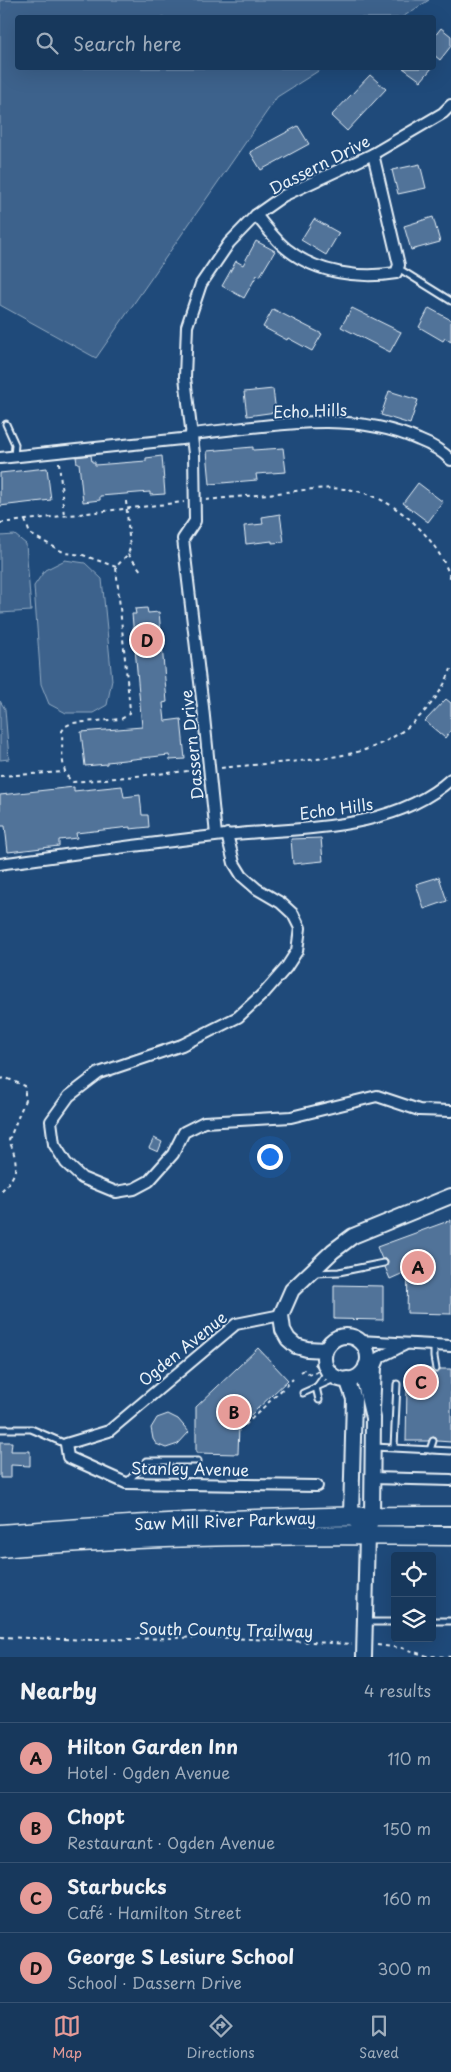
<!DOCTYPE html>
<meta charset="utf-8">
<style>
:root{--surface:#17385c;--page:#244365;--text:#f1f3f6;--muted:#9eacbb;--line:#365272;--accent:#e69b98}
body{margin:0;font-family:"Playpen Sans",sans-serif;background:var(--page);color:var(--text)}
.controls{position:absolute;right:15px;bottom:15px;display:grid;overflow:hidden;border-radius:5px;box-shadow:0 5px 20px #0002}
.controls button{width:45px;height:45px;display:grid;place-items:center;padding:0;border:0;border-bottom:1px solid var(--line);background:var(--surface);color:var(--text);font:25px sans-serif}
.you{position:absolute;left:269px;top:1156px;width:18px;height:18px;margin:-12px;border:4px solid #fff;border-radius:50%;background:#1a73e8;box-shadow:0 0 0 8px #1a73e833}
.badge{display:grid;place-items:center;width:32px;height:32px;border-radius:50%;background:var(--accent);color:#111;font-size:16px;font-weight:700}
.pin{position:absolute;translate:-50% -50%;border:2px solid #fff;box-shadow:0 1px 5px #0006}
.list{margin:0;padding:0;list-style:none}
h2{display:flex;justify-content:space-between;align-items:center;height:65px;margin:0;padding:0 20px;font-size:21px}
h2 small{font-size:16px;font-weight:400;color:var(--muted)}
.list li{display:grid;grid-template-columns:32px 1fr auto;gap:15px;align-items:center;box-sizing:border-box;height:70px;padding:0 20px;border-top:1px solid var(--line)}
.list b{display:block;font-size:19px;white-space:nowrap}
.list p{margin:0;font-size:16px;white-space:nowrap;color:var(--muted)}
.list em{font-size:16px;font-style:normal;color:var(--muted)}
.icon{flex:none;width:28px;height:28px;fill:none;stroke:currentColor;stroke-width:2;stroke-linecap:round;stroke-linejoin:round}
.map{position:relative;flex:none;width:451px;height:1657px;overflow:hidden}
.search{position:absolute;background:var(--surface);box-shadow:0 5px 20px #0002;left:15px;right:15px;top:15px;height:55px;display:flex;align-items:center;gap:12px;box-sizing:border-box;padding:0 18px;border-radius:5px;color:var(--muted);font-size:19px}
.sheet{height:345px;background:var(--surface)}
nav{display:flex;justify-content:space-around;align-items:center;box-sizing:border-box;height:70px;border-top:1px solid var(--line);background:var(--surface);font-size:14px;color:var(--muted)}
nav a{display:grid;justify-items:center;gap:2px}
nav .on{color:var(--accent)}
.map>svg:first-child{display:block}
</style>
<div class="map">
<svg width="451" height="1657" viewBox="0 0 451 1657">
<rect width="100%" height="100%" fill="#1f4a7a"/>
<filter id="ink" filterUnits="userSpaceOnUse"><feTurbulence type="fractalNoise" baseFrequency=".02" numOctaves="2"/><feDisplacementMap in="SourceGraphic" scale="10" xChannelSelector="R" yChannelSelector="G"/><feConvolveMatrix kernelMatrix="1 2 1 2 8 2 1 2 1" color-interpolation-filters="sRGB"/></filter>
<g filter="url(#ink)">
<!-- green -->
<g fill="#3c628c" stroke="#92aac2">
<path d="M0,0H429L401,18H18V68H323L277,97L96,358L0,305Z"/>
<path d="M15,535L26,544L31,611L0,613V536Z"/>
<path d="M65,560L85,563L102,579L112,680L107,705L93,713H66L49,704L41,684L34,586L45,570Z"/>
<path d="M0,701L5,709L9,759L0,760Z"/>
</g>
<!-- building -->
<g fill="#517399" stroke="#e8f1f8">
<path d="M441,28L451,36V46L440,60L434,55V37Z"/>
<path d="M403,68H432L421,81Z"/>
<path d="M370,75L386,89L347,131L331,116Z"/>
<path d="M298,126L309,144L261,170L250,152Z"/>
<path d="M420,164L426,188L398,194L392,170Z"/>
<path d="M433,217L440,242L411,250L404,226Z"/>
<path d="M314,219L339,233L326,255L301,240Z"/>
<path d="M256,241L275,251L260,276L257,275L244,298L222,286L236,261L243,265Z"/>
<path d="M352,308L401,332L390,352L341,327Z"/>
<path d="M429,308L451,320V342L445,338L443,341L419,327Z"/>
<path d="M273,309L322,334L312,351L288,338L287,340L263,327Z"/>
<path d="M273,389L276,412L247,416L244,392Z"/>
<path d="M389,391L418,400L410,424L381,415Z"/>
<path d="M253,447V450L283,448L286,472L256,474L257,480L210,484L207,451Z"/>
<path d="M91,455L92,462H95V465L146,461V458L162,456L165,494L150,495V492L100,496V500L83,502L79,463H77L76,457Z"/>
<path d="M47,468L51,500L0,506V473Z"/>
<path d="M418,483L443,502L428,522L403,503Z"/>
<path d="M280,514L284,542L272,543V541L246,544L244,526L263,524L262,517Z"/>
<path d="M147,608L148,613L159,612L167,702L163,703L165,721L181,719L185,759L170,760L169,755L107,762V764L85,766L81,732L142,727L132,614H136L135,609Z"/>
<path d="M446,699L451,703V730L445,738L425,721Z"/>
<path d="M122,786L124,797L140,795L142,815H148L149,827L130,829V827L76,833L77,838L59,840V846L8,852L5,826H0V795L74,787V791Z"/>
<path d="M321,838L323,861L293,864L291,839Z"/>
<path d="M439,877L447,901L424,909L416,884Z"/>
<path d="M154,1138L162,1142L158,1152L149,1148Z"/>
<path d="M451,1220V1314L407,1313L408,1271L390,1279L385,1267L388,1262L386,1259H382L377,1247Z"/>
<path d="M334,1285L383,1286V1320L334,1319Z"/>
<path d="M258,1348L288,1380L239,1426L238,1454L196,1453V1407Z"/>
<path d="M411,1368L431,1369L436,1373L440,1369H451V1442L437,1441L436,1438L433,1437L428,1441H406L407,1386H411Z"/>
<path d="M168,1414L178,1419L189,1432L178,1444L166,1448L156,1444L153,1439L151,1428L157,1418Z"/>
<path d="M0,1442H12L11,1451H30V1466L11,1465V1478H0Z"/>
</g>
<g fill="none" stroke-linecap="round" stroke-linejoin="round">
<defs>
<g id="lane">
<path d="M398,268L451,301"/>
<path d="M6,424L15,444L14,457"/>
<path d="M314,1273L339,1272L384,1263"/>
<path d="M434,1345V1357L436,1369"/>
<path d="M318,1385L328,1371"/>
<path d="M316,1387L319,1400"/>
<path d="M303,1393L337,1378"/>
<path d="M0,1429H31L66,1444"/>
<path d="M374,1447L451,1451"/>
<path d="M394,1447L397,1384"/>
<path d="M430,1450L433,1441"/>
<path d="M127,1482L147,1461H198"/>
<path d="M432,1621H451"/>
<path d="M366,1622H395"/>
</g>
<g id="street">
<path d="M256,215C266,227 276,241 288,250C317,273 360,279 396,273L399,265L373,154"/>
<path d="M191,434C266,427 348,408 419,440C432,445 441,450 451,460"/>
<path d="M0,458L191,438"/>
<path d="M227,834L234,863L242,876L257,889L281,903L293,914L300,928L297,951L286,968L265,992L238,1017L182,1045L99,1073L69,1096L51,1121L54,1144L66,1163L82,1178L116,1192L134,1189L149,1181L173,1154L184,1132L204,1122L291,1117L377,1096L419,1110L451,1111"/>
<path d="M216,835L203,707L183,539L195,521L194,454L185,377L187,326L201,284L229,243L256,215L283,196L373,154L443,113L451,105"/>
<path d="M0,864C72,854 143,844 215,836C290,827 391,834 451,779"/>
<path d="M281,1315L236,1324L109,1431L66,1444L68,1457L126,1483L317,1486"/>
<path d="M359,1341L451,1346"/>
<path d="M374,1360L404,1345"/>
<path d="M374,1410L376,1367L380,1357"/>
<path d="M372,1478L451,1480"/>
</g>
<g id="secondary">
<circle cx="346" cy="1358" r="22"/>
<path d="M325,1350L307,1349L296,1346L288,1339L283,1330L281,1315L292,1290L333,1251L353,1236L451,1196"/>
<path d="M347,1379L354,1399L351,1515L367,1535"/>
<path d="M364,1657L367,1535L372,1516L373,1418L365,1384L366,1366"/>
</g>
<g id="highway">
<path d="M0,1534C150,1522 300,1515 451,1516"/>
<path d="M0,1548C150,1535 301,1534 451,1536"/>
</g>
</defs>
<!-- lane casing -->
<use href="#lane" stroke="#e8f1f8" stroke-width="9"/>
<!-- street casing -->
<use href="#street" stroke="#e8f1f8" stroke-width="14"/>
<!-- secondary casing -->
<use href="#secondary" stroke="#e8f1f8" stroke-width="18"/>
<!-- highway casing -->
<use href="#highway" stroke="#e8f1f8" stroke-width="21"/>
<!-- path -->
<g stroke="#e8f1f8" stroke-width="2" stroke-dasharray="4 4" stroke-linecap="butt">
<path d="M59,462L64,516"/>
<path d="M206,500C233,497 260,495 286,492C305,490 325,487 344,489C390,492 440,538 451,581"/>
<path d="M126,501L130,548L128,554L116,567L130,710L128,715L121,719L72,723L66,726L62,731C63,745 59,774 73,782L199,770"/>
<path d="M25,520L30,534L65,553L83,555L116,567"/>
<path d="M0,523L184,502"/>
<path d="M128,554L142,572"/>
<path d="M221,768C264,763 320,762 361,751C401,740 437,707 451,669"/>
<path d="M0,776L65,772"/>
<path d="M0,1079L6,1078L25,1086V1100L9,1140C19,1164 19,1174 0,1192"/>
<path d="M301,1372L304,1370L311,1375L317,1372V1366L314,1363"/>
<path d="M245,1425L293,1379"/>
<path d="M0,1637L93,1640L211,1637L352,1644"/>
<path d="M377,1645L402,1648L427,1656L451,1657"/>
</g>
<!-- lane -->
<use href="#lane" stroke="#1f4a7a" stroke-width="5"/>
<!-- street -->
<use href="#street" stroke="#1f4a7a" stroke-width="10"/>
<!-- secondary -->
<use href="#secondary" stroke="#1f4a7a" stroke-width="14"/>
<!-- highway -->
<use href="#highway" stroke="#1f4a7a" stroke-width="18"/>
</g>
</g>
<g text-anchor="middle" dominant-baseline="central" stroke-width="4" stroke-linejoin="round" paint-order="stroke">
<!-- street labels -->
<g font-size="16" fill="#e8f1f8" stroke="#1f4a7a">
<text transform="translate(319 164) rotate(-27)">Dassern Drive</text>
<text transform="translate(310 410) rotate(-2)">Echo Hills</text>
<text transform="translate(191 745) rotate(-96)">Dassern Drive</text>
<text transform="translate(336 808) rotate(-8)">Echo Hills</text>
<text transform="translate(182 1348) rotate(-39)">Ogden Avenue</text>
<text transform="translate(190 1468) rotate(1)">Stanley Avenue</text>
<text transform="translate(225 1520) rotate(-2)">Saw Mill River Parkway</text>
<text transform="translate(226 1629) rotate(1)">South County Trailway</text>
</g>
</g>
</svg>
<div class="controls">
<button><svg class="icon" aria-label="locate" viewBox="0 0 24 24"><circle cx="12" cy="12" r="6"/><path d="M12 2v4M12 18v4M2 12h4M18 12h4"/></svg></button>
<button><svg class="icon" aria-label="layers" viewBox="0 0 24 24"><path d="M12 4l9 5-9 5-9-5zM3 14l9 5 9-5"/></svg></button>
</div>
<div class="you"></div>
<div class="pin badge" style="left:418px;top:1267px">A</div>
<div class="pin badge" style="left:234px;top:1412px">B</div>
<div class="pin badge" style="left:421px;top:1382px">C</div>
<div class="pin badge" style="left:147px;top:640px">D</div>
<div class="search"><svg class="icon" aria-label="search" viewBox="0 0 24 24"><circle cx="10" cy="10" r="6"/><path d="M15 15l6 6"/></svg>Search here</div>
</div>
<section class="sheet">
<h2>Nearby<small>4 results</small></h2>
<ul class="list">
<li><span class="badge">A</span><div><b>Hilton Garden Inn</b><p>Hotel · Ogden Avenue</p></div><em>110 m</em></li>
<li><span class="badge">B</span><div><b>Chopt</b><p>Restaurant · Ogden Avenue</p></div><em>150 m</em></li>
<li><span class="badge">C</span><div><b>Starbucks</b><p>Café · Hamilton Street</p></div><em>160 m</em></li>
<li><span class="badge">D</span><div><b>George S Lesiure School</b><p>School · Dassern Drive</p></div><em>300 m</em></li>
</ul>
</section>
<nav>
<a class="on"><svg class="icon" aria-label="map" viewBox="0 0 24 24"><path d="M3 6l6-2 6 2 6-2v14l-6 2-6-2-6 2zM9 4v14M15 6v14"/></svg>Map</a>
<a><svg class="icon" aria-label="directions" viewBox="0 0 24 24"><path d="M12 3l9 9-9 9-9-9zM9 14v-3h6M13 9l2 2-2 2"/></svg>Directions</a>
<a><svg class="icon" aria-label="saved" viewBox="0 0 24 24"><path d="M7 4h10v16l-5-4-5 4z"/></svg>Saved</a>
</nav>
